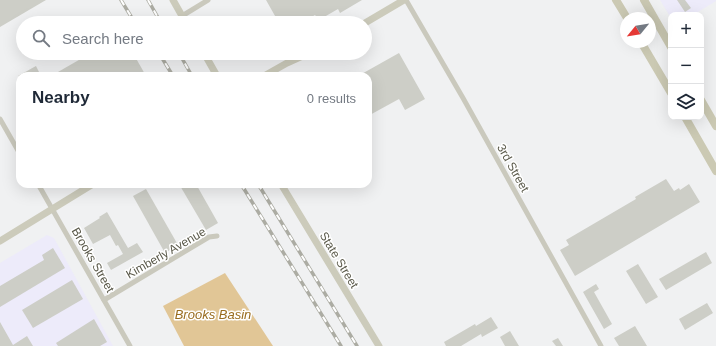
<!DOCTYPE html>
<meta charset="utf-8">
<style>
:root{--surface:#fff;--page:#f2f2f3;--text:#1f2937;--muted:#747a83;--line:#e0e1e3}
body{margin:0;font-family:Arial,sans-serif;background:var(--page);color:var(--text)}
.controls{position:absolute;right:12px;top:12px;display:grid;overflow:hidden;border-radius:8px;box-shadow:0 4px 16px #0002}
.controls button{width:36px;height:36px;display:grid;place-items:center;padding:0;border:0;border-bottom:1px solid var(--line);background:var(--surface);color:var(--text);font:20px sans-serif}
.compass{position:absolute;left:620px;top:12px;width:36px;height:36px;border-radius:50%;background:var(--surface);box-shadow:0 4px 16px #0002;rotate:240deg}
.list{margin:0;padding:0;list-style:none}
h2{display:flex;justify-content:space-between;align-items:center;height:52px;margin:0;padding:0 16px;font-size:17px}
h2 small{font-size:13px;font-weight:400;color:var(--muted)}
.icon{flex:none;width:22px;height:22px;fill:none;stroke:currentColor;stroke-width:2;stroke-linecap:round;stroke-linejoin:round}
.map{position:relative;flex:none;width:716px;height:346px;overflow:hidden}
.search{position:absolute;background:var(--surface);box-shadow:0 4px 16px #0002;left:16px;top:16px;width:356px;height:44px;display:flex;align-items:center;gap:10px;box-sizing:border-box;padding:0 14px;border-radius:22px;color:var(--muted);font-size:15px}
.panel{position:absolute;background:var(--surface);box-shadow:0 4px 16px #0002;left:16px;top:72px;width:356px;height:116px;border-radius:12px}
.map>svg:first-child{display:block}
</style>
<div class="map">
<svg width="716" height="346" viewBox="0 0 716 346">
<rect width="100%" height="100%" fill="#f0f1f2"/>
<!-- commercial -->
<g fill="#edebfa">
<path d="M660,0H716V1L693,15H671V18Z"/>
<path d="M47,235L54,238L113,346H0V263Z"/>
</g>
<!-- water -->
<path fill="#e1c696" d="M225,273L273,346H184L163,306Z"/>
<!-- building -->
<g fill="#cdcec7">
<path d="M0,0H46L0,27Z"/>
<path d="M266,0H362L340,13L338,9L319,20L315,15L301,23H279Z"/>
<path d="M677,0H685L691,8L685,12Z"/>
<path d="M91,53H133L146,76H51Z"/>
<path d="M399,53L425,99L405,110L399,99L368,116V76H358Z"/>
<path d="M36,66L41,76H18Z"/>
<path d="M666,179L674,191L679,188L680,190L689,184L700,202L575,276L560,250L569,245L566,240L636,199L635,197Z"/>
<path d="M179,184H196L218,223L206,230Z"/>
<path d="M146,189L178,245L165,253L133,196Z"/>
<path d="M107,212L128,248L137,243L143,252L111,270L107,263L123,254L118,245L116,246L110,235L93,244L84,228L100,218L99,217Z"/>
<path d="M53,248L65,268L0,307V286L44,260L42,255Z"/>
<path d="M706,252L712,263L666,290L659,279Z"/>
<path d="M638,264L658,297L646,304L626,271Z"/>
<path d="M72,280L83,299L33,328L22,310Z"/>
<path d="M596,284L599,289L594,292L612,324L604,329L583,292Z"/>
<path d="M707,303L713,313L685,330L679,319Z"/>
<path d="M491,317L498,328L482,337L481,334L461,346H446L444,342L475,324L476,326Z"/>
<path d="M94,319L107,342L100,346H58L56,343Z"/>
<path d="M0,322L13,345L27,336L33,346H0Z"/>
<path d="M635,326L647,346H619L614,338Z"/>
<path d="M510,331L519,346H505L500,337Z"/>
<path d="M558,338L563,346H556L552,341Z"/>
</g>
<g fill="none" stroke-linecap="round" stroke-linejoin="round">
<!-- street -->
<g stroke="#cac9bd" stroke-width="5">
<path d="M406,0L463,98L601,346"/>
<path d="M182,16L208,0"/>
<path d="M0,119L20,154"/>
<path d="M38,184L130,346"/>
<path d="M104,300L209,237L217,236"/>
</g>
<!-- secondary -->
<g stroke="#cccbbb" stroke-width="7">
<path d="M173,0L186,23"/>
<path d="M365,23L404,0"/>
<path d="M204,53L217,76"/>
<path d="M264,76L287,63L309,53"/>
<path d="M281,184L379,346"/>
<path d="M0,241L93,184"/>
</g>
<!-- primary -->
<g stroke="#cbc9b3" stroke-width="8">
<path d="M616,0L627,18"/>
<path d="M644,0L671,47"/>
<path d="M641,42L671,93"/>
<path d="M701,100L716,126"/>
<path d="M685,117L716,171"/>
</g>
<defs>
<g id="rail">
<path d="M121,0L135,23"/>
<path d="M148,0L161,23"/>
<path d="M159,53L173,76"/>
<path d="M179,53L192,76"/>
<path d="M241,184L341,346"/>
<path d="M258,184L357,346"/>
</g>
</defs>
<!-- rail casing -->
<use href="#rail" stroke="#acaca3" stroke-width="3.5"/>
<!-- rail -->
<use href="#rail" stroke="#fff" stroke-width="2" stroke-dasharray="6" stroke-linecap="butt"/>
</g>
<g text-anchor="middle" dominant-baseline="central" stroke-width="3" stroke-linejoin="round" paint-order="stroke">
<!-- street labels -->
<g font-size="12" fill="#5a594a" stroke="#fff">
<text transform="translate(513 168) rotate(61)">3rd Street</text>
<text transform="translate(166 253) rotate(-30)">Kimberly Avenue</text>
<text transform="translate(93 260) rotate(60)">Brooks Street</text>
<text transform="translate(339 260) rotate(59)">State Street</text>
</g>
<!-- water labels -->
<g font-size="13" font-style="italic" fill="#996c1e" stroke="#fff">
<text x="213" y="314">Brooks Basin</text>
</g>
</g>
</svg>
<div class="controls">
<button>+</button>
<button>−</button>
<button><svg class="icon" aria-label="layers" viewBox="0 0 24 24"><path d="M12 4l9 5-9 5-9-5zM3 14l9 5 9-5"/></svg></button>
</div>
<svg class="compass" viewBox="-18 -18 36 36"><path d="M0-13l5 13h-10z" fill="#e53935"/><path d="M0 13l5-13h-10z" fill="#747a83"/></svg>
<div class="search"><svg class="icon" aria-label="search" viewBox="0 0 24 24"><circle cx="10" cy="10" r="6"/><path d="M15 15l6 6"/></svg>Search here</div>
<section class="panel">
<h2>Nearby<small>0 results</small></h2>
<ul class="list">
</ul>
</section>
</div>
